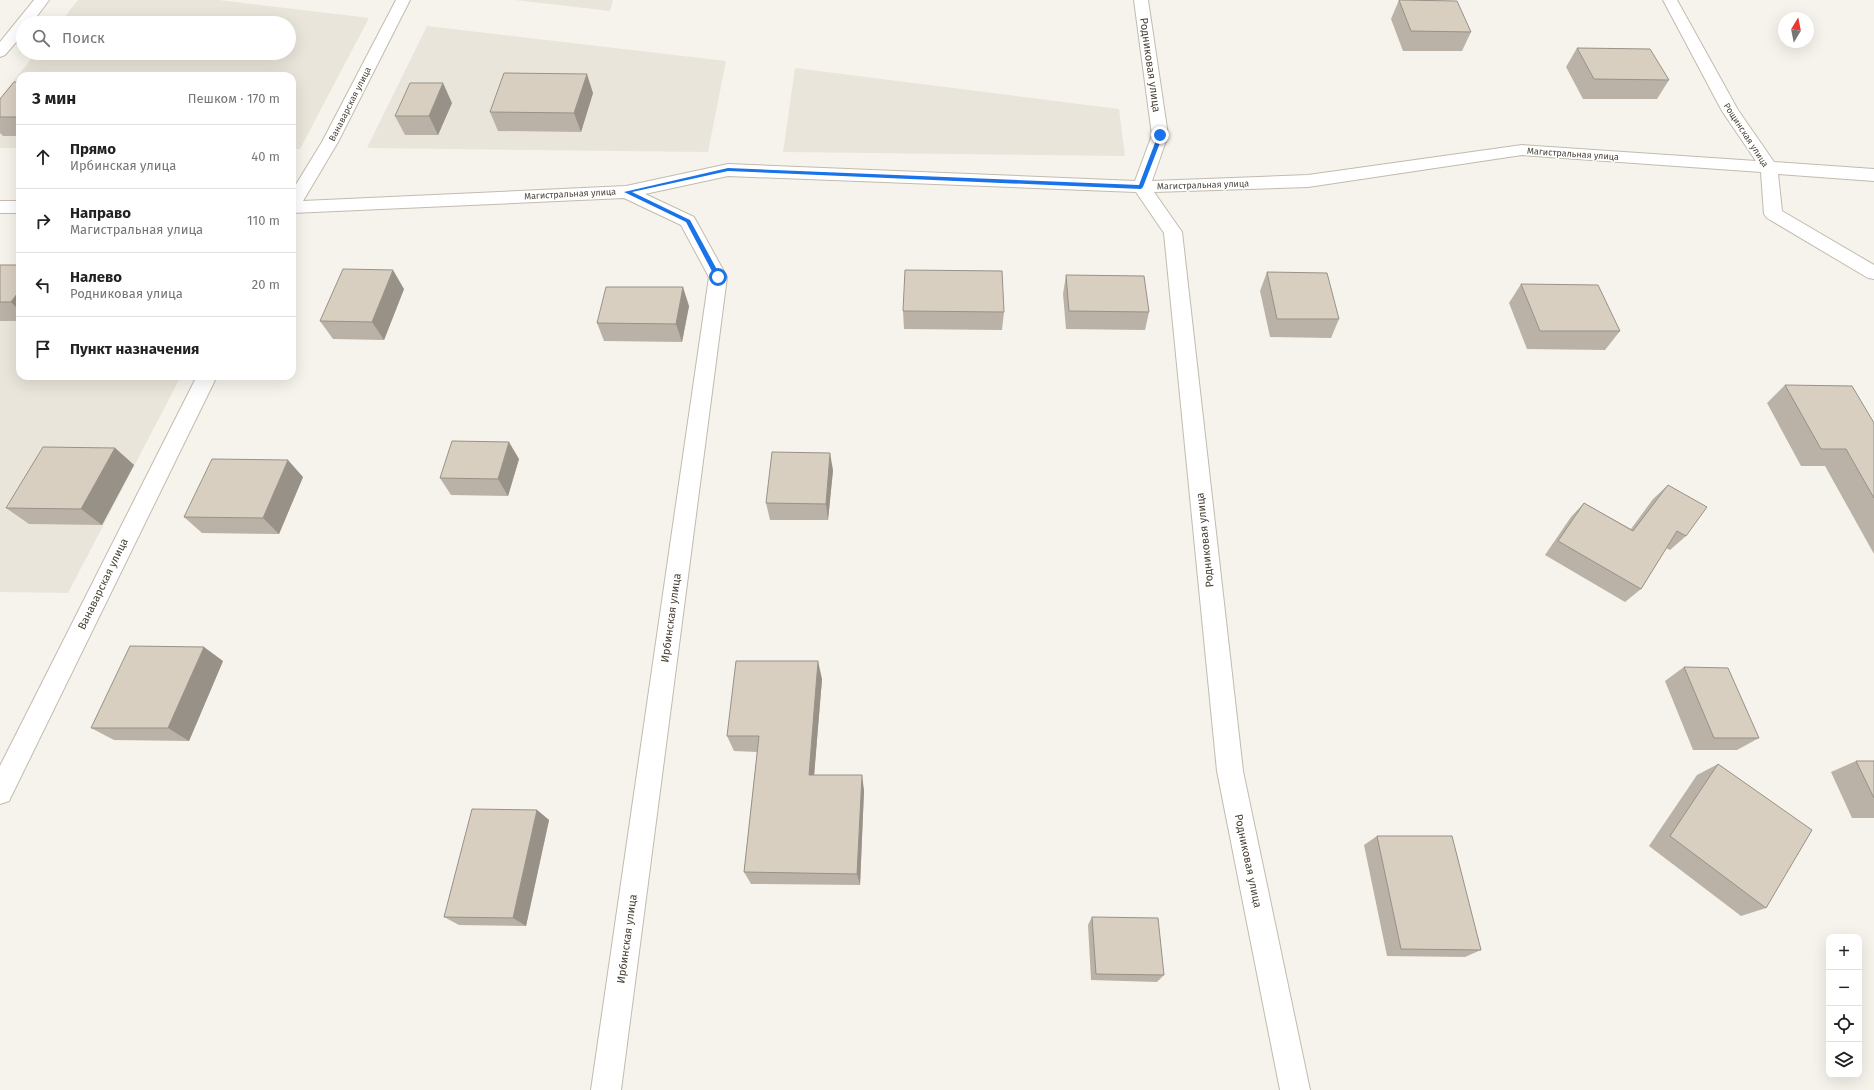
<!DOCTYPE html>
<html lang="ru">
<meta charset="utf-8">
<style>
:root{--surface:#fff;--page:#f6f6f6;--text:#222;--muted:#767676;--line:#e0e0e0}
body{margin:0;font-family:"Fira Sans",sans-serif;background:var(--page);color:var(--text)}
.controls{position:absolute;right:12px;bottom:12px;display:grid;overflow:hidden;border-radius:8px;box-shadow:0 4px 16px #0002}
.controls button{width:36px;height:36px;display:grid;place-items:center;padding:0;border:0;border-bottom:1px solid var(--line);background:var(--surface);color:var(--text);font:20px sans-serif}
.compass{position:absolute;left:1778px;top:12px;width:36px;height:36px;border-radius:50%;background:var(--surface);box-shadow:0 4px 16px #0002;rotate:10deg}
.stop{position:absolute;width:12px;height:12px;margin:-9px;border:3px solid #1a73e8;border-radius:50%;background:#fff}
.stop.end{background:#1a73e8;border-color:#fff;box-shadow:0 1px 4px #0008}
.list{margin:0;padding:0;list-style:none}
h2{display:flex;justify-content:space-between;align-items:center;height:52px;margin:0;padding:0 16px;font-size:17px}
h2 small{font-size:13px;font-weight:400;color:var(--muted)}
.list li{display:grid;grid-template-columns:26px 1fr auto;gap:12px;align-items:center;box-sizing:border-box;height:64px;padding:0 16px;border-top:1px solid var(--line)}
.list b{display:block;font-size:15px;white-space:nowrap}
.list p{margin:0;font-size:13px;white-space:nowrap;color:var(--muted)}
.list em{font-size:13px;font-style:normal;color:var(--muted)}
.icon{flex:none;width:22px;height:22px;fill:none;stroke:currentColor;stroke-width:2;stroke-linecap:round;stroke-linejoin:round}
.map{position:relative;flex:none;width:1874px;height:1090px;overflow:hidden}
.search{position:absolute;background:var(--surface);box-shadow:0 4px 16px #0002;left:16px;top:16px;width:280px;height:44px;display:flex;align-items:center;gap:10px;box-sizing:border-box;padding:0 14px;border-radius:22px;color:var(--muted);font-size:15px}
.panel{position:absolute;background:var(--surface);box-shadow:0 4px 16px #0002;left:16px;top:72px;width:280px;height:308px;border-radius:12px}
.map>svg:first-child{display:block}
</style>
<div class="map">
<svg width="1874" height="1090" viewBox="0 0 1874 1090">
<rect width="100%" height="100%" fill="#f6f3ec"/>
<!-- residential -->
<g fill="#eae5da">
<path d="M78,0H219L369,18L300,149H292V76H20V148H0V98L36,53H289V23H60Z"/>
<path d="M515,0H613L610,11Z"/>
<path d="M427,26L726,61L708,152L367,148Z"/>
<path d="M795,68L1119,109L1125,156L783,152Z"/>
<path d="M0,275H20V376H181L68,593L0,592Z"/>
</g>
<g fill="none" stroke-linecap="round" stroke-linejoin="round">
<defs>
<g id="minor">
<path d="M34,0H49L32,23H23V34L5,55L0,57V42Z"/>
<path d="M396,0H410L338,142L303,201L626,186L728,164L1135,181L1152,135L1134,0H1148L1168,135L1152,181L1308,175L1522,145L1756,161L1722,111L1663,0H1677L1738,110L1774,162L1874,169V181L1778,174L1782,211L1874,265V279L1868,278L1767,218L1764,214L1761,172L1522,155L1308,187L1154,192L1182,232L1243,771L1310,1090H1280L1217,771L1164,233L1136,192L728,176L645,194L694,217L727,277L621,1090H591L709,277L681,225L624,198L292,213V191L322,142Z"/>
<rect x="0" y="201" width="20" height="12"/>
<path d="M197,376H217L9,801L0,804V766Z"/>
</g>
</defs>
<!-- minor casing -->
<use href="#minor" stroke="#c2bbae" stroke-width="2"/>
<!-- minor -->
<use href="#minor" fill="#fff" fill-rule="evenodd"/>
</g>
<!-- wall -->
<g fill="#bab2a6">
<path d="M1399,0L1471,32L1462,51H1403L1391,19Z"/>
<path d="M1577,48L1669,80L1657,99H1583L1566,67Z"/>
<path d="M20,82V136H3L0,133V99Z"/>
<path d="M593,93L581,132L498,131L490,112Z"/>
<path d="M452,103L438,135H405L395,116Z"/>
<rect x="0" y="265" width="20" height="56"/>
<path d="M1267,272L1339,319L1331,338L1270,337L1260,291Z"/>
<path d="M1066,275L1149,312L1145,330L1066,329L1063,294Z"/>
<path d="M1521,284L1620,331L1605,350L1527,349L1509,303Z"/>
<path d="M404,289L384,340L333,339L320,321Z"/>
<path d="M689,306L682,342L604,341L597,323Z"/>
<path d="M903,311L1004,312L1002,330L904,329Z"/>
<path d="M1785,385L1874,423V554L1825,466H1801L1767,403Z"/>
<path d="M115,448L134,465L102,525L29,524L6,508Z"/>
<path d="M519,459L508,496L451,495L440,478Z"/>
<path d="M833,470L828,520H770L766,503Z"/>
<path d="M303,477L279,534L202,533L184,517Z"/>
<path d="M1668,485L1686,536L1670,550L1666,548L1641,589L1625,602L1545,555L1571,517L1584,503L1631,529L1653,499Z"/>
<path d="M223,661L189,741L114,740L91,728Z"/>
<path d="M1684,667L1759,738L1737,750H1693L1665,681Z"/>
<path d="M822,679L814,775L864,790L860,885L751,884L744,872L757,752L734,751L727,736Z"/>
<path d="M1856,761H1874V818H1852L1831,772Z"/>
<path d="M1718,764L1766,908L1741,916L1649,846L1697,775Z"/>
<path d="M537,810L549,820L526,926L459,925L444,917Z"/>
<path d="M1377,836L1481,950L1465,957L1387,956L1364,845Z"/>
<path d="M1092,917L1164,975L1157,982L1091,980L1088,925Z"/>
</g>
<!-- shaded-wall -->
<g fill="#979187">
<path d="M587,74L593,93L581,132L574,113Z"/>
<path d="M443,83L452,103L438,135L429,116Z"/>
<path d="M393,270L404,289L384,340L372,322Z"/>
<path d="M683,287L689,306L682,342L676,324Z"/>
<path d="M20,290V311L11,302Z"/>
<path d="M509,442L519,459L508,496L498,479Z"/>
<path d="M115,448L134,465L102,525L81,509Z"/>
<path d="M830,453L833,470L828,520L826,504Z"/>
<path d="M288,460L303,477L279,534L263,518Z"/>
<path d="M204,647L223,661L189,741L168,728Z"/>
<path d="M818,661L822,679L813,789L809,775Z"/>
<path d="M862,775L864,790L860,885L857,874Z"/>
<path d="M537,810L549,820L526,926L513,918Z"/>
</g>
<!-- building -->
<g fill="#d8cfc1" stroke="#979187">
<path d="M1399,0L1457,1L1471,32L1411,31Z"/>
<path d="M1577,48L1650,49L1669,80L1594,79Z"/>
<path d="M504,73L587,74L574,113L490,112Z"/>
<path d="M14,82H20V117H0V99Z"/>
<path d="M410,83H443L429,116H395Z"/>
<path d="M0,265H20V290L11,302H0Z"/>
<path d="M343,269L393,270L372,322L320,321Z"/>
<path d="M905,270L1002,271L1004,312L903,311Z"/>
<path d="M1267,272L1327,273L1339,319H1277Z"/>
<path d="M1066,275L1144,276L1149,312L1069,311Z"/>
<path d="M1521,284L1598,285L1620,331H1540Z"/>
<path d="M606,287H683L676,324L597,323Z"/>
<path d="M1785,385L1852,386L1874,423V498L1846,449H1821Z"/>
<path d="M452,441L509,442L498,479L440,478Z"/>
<path d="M43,447L115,448L81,509L6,508Z"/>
<path d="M772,452L830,453L826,504L766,503Z"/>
<path d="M212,459L288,460L263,518L184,517Z"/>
<path d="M1668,485L1707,507L1686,536L1677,531L1641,589L1558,541L1584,503L1633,531Z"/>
<path d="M130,646L204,647L168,728H91Z"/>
<path d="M736,661H818L809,775H862L857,874L744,872L759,736H727Z"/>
<path d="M1684,667L1728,668L1759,738H1714Z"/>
<path d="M1856,761H1874V798Z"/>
<path d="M1718,764L1812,830L1766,908L1670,836Z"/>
<path d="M472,809L537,810L513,918L444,917Z"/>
<path d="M1377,836H1452L1481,950L1401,949Z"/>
<path d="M1092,917L1158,918L1164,975L1096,974Z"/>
</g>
<!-- route -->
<path fill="#1a73e8" d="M1160,133L1163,135L1143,187L1141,189L728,171L632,192L690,220L721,277L718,279L715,277L686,222L624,192L728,168L1139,185L1158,135Z"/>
<g text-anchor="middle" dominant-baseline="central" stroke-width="3" stroke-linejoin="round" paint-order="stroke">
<!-- far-street labels -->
<g font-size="9" fill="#4b4439" stroke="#fff">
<text transform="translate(350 104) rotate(-63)">Ванаварская улица</text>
<text transform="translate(1746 135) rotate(57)">Рощинская улица</text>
<text transform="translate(1573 154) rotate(4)">Магистральная улица</text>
<text transform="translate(1203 185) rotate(-2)">Магистральная улица</text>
<text transform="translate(570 194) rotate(-3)">Магистральная улица</text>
</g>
<!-- street labels -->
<g font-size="11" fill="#4b4439" stroke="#fff">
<text transform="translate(1150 65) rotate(82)">Родниковая улица</text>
<text transform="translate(1205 540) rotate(-96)">Родниковая улица</text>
<text transform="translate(103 584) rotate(-64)">Ванаварская улица</text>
<text transform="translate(671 618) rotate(-82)">Ирбинская улица</text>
<text transform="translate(1248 861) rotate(78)">Родниковая улица</text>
<text transform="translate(627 939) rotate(-82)">Ирбинская улица</text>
</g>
</g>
</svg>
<div class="controls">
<button>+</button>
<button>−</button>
<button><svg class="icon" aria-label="locate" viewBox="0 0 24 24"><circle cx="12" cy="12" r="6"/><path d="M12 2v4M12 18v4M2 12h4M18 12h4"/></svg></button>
<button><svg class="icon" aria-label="layers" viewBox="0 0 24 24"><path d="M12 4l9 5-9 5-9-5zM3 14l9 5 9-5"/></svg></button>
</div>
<svg class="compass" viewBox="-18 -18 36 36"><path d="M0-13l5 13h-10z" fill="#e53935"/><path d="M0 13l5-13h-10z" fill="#767676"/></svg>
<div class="stop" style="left:718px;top:277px"></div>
<div class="stop end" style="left:1160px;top:135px"></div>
<div class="search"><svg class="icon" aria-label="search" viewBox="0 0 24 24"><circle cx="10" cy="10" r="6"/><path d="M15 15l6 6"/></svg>Поиск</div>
<section class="panel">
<h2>3 мин<small>Пешком · 170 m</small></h2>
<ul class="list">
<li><svg class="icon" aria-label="ahead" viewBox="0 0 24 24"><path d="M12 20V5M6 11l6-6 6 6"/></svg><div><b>Прямо</b><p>Ирбинская улица</p></div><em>40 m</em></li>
<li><svg class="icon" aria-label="right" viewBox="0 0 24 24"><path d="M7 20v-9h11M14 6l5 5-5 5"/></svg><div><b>Направо</b><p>Магистральная улица</p></div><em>110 m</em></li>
<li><svg class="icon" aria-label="left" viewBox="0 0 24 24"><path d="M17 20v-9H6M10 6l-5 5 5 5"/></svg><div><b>Налево</b><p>Родниковая улица</p></div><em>20 m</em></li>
<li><svg class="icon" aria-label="arrive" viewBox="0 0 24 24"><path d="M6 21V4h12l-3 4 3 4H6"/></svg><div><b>Пункт назначения</b></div></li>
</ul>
</section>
</div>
